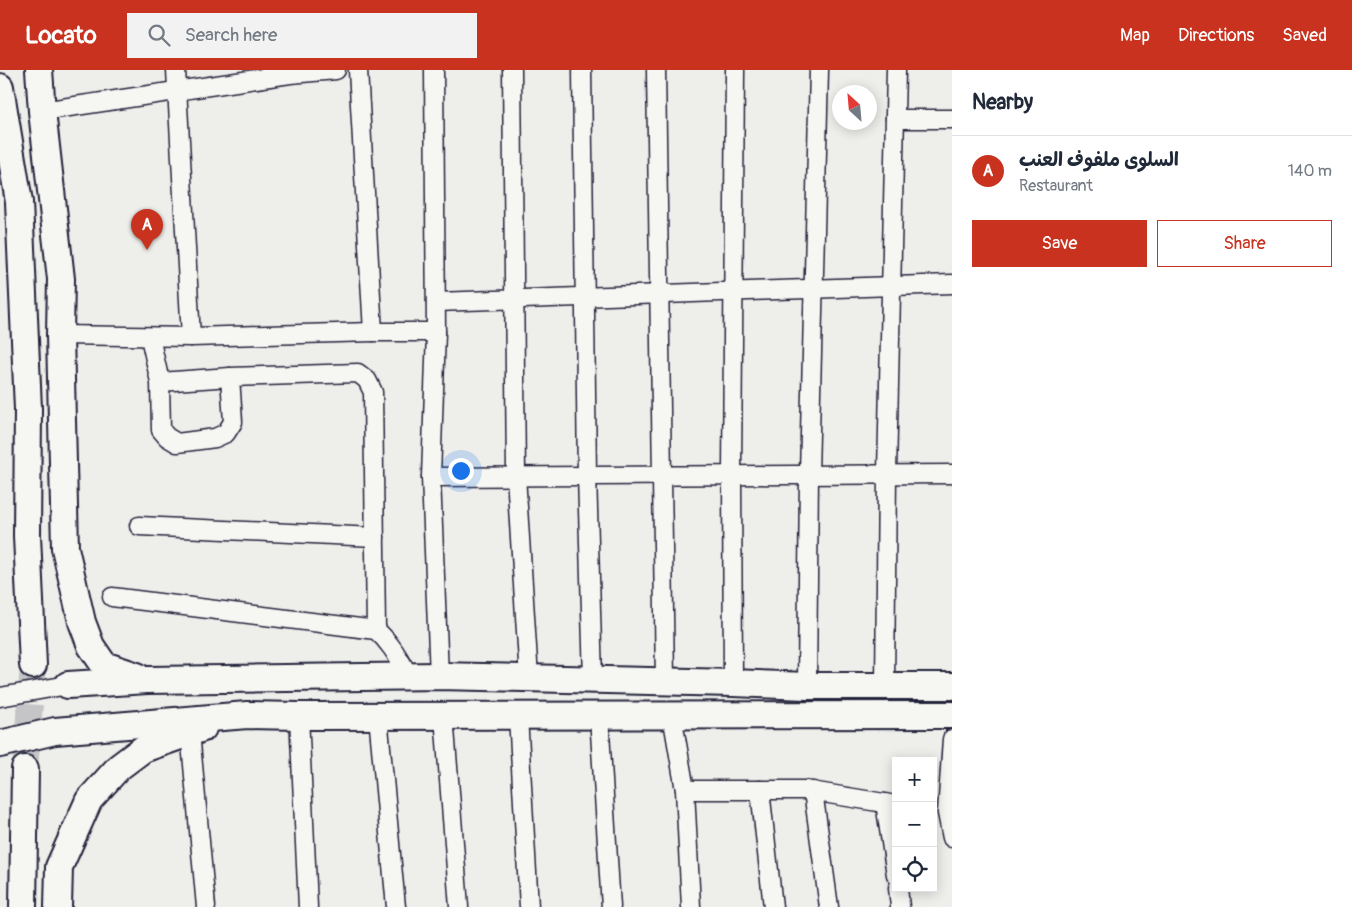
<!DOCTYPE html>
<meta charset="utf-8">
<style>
:root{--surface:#fff;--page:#f2f2f3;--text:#1f2937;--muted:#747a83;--line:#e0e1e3;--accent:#c8321e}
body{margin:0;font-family:Pangolin,"Playpen Sans Arabic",sans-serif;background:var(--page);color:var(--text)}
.controls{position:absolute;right:15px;bottom:15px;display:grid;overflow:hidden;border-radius:0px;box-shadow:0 2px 12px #0003}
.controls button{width:45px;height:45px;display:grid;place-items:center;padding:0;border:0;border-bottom:1px solid var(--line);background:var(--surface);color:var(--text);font:25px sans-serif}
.compass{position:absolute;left:832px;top:15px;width:45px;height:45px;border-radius:50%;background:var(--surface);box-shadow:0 2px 12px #0003;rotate:334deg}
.you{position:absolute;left:460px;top:400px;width:18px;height:18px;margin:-12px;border:4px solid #fff;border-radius:50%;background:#1a73e8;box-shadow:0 0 0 8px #1a73e833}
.badge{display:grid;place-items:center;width:32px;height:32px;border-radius:50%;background:var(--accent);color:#fff;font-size:16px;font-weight:700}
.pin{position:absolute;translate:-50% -41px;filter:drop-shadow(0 1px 2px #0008)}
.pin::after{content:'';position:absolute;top:26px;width:18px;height:15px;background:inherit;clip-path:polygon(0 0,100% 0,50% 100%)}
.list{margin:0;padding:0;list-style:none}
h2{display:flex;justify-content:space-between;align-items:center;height:65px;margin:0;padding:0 20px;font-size:21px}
h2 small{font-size:16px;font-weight:400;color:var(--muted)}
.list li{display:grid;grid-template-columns:32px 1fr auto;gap:15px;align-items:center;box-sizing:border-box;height:70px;padding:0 20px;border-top:1px solid var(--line)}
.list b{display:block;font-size:19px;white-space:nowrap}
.list p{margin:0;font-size:16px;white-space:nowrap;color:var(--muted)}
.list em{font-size:16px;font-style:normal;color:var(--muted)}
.actions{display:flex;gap:10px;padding:15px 20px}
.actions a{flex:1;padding:11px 0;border:1px solid var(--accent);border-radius:0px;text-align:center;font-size:18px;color:var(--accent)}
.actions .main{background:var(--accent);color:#fff}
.icon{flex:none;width:28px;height:28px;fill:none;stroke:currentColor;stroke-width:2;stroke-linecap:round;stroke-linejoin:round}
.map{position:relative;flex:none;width:952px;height:837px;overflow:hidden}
header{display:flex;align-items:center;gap:30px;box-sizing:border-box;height:70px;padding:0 25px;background:var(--accent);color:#fff}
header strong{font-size:24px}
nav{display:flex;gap:28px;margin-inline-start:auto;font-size:18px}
.search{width:350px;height:45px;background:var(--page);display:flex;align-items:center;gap:12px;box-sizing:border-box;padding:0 18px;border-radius:0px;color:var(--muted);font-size:19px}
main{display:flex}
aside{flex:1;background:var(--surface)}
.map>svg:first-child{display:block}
</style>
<header>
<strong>Locato</strong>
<div class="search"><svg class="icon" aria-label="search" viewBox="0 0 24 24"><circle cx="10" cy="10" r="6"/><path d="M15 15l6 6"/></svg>Search here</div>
<nav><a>Map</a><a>Directions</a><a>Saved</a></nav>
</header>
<main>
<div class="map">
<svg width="952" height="837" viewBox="0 0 952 837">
<rect width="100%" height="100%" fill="#eeeeeb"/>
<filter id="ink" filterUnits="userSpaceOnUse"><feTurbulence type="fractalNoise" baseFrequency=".02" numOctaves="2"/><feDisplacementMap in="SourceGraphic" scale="10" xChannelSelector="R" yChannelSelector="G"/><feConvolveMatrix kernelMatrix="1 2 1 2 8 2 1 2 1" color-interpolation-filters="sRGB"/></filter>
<g filter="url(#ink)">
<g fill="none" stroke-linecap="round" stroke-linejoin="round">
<!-- highway-tunnel -->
<path stroke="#c5c5c8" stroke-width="26" stroke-dasharray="26 13" stroke-linecap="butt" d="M25,699L33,595"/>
<defs>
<g id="minor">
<path d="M176,0L191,267"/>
<path d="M358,0L373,262"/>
<path d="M434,0L436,262L431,407L439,606"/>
<path d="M512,0L516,406L529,608"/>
<path d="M582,0L587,405L593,609"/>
<path d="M656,0L665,611"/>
<path d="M42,41L290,4L336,0"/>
<path d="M895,49H952"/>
<path d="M436,232L952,214"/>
<path d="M60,265L191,267L373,262H436"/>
<path d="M150,267L160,312L161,360L167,367L177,373L215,368L226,363L233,352L230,307"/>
<path d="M160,312L230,307L358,303L367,310L373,322L376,560"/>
<path d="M431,407L952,404"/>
<path d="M139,456L375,467"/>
<path d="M112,527L376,560C391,573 399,589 409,606"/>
<path d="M733,613L732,404L735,0"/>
<path d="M807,616L809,404L819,0"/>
<path d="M885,616L887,403L896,0"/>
<path d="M0,627L68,615"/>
<path d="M672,645L685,720L691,837"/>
<path d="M299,646L308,837"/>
<path d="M378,646L396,837"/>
<path d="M444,646L459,837"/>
<path d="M518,646L529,837"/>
<path d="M599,646L611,837"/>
<path d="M190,662L206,837"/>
<path d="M952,669L947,743L952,768"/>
<path d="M685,720H805L896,735"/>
<path d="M760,720L773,837"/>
<path d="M813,721L829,837"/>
<path d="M885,733L896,805"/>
<path d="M898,818L900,837"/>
</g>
<g id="highway">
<path d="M39,0L42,41L61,209L60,265L65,478L82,552L91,576L104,595L137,606"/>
<path d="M0,17L19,132L28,339L27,466L33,595"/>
<path d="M68,615L147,610L439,606L733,613L807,616H952"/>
<path d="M0,674L55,661L247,645L299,646L952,645"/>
<path d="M23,837L25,699"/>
<path d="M58,837L59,797L89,730L119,697L143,679L203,658"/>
</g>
</defs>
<!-- minor casing -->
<use href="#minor" stroke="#22223b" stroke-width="21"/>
<!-- highway casing -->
<use href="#highway" stroke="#22223b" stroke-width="30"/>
<!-- minor -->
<use href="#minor" stroke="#f6f6f2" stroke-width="18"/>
<!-- highway -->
<use href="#highway" stroke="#f6f6f2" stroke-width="26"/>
</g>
</g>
</svg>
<div class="controls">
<button>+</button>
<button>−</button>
<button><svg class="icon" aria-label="locate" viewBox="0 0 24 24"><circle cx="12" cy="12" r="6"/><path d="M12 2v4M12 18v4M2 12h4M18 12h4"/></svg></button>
</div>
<svg class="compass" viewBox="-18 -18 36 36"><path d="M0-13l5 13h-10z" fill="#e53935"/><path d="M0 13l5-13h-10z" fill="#747a83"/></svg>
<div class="you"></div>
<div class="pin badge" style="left:147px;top:180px">A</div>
</div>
<aside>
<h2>Nearby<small></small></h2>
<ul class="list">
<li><span class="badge">A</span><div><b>السلوى ملفوف العنب</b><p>Restaurant</p></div><em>140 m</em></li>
</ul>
<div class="actions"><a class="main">Save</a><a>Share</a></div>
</aside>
</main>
